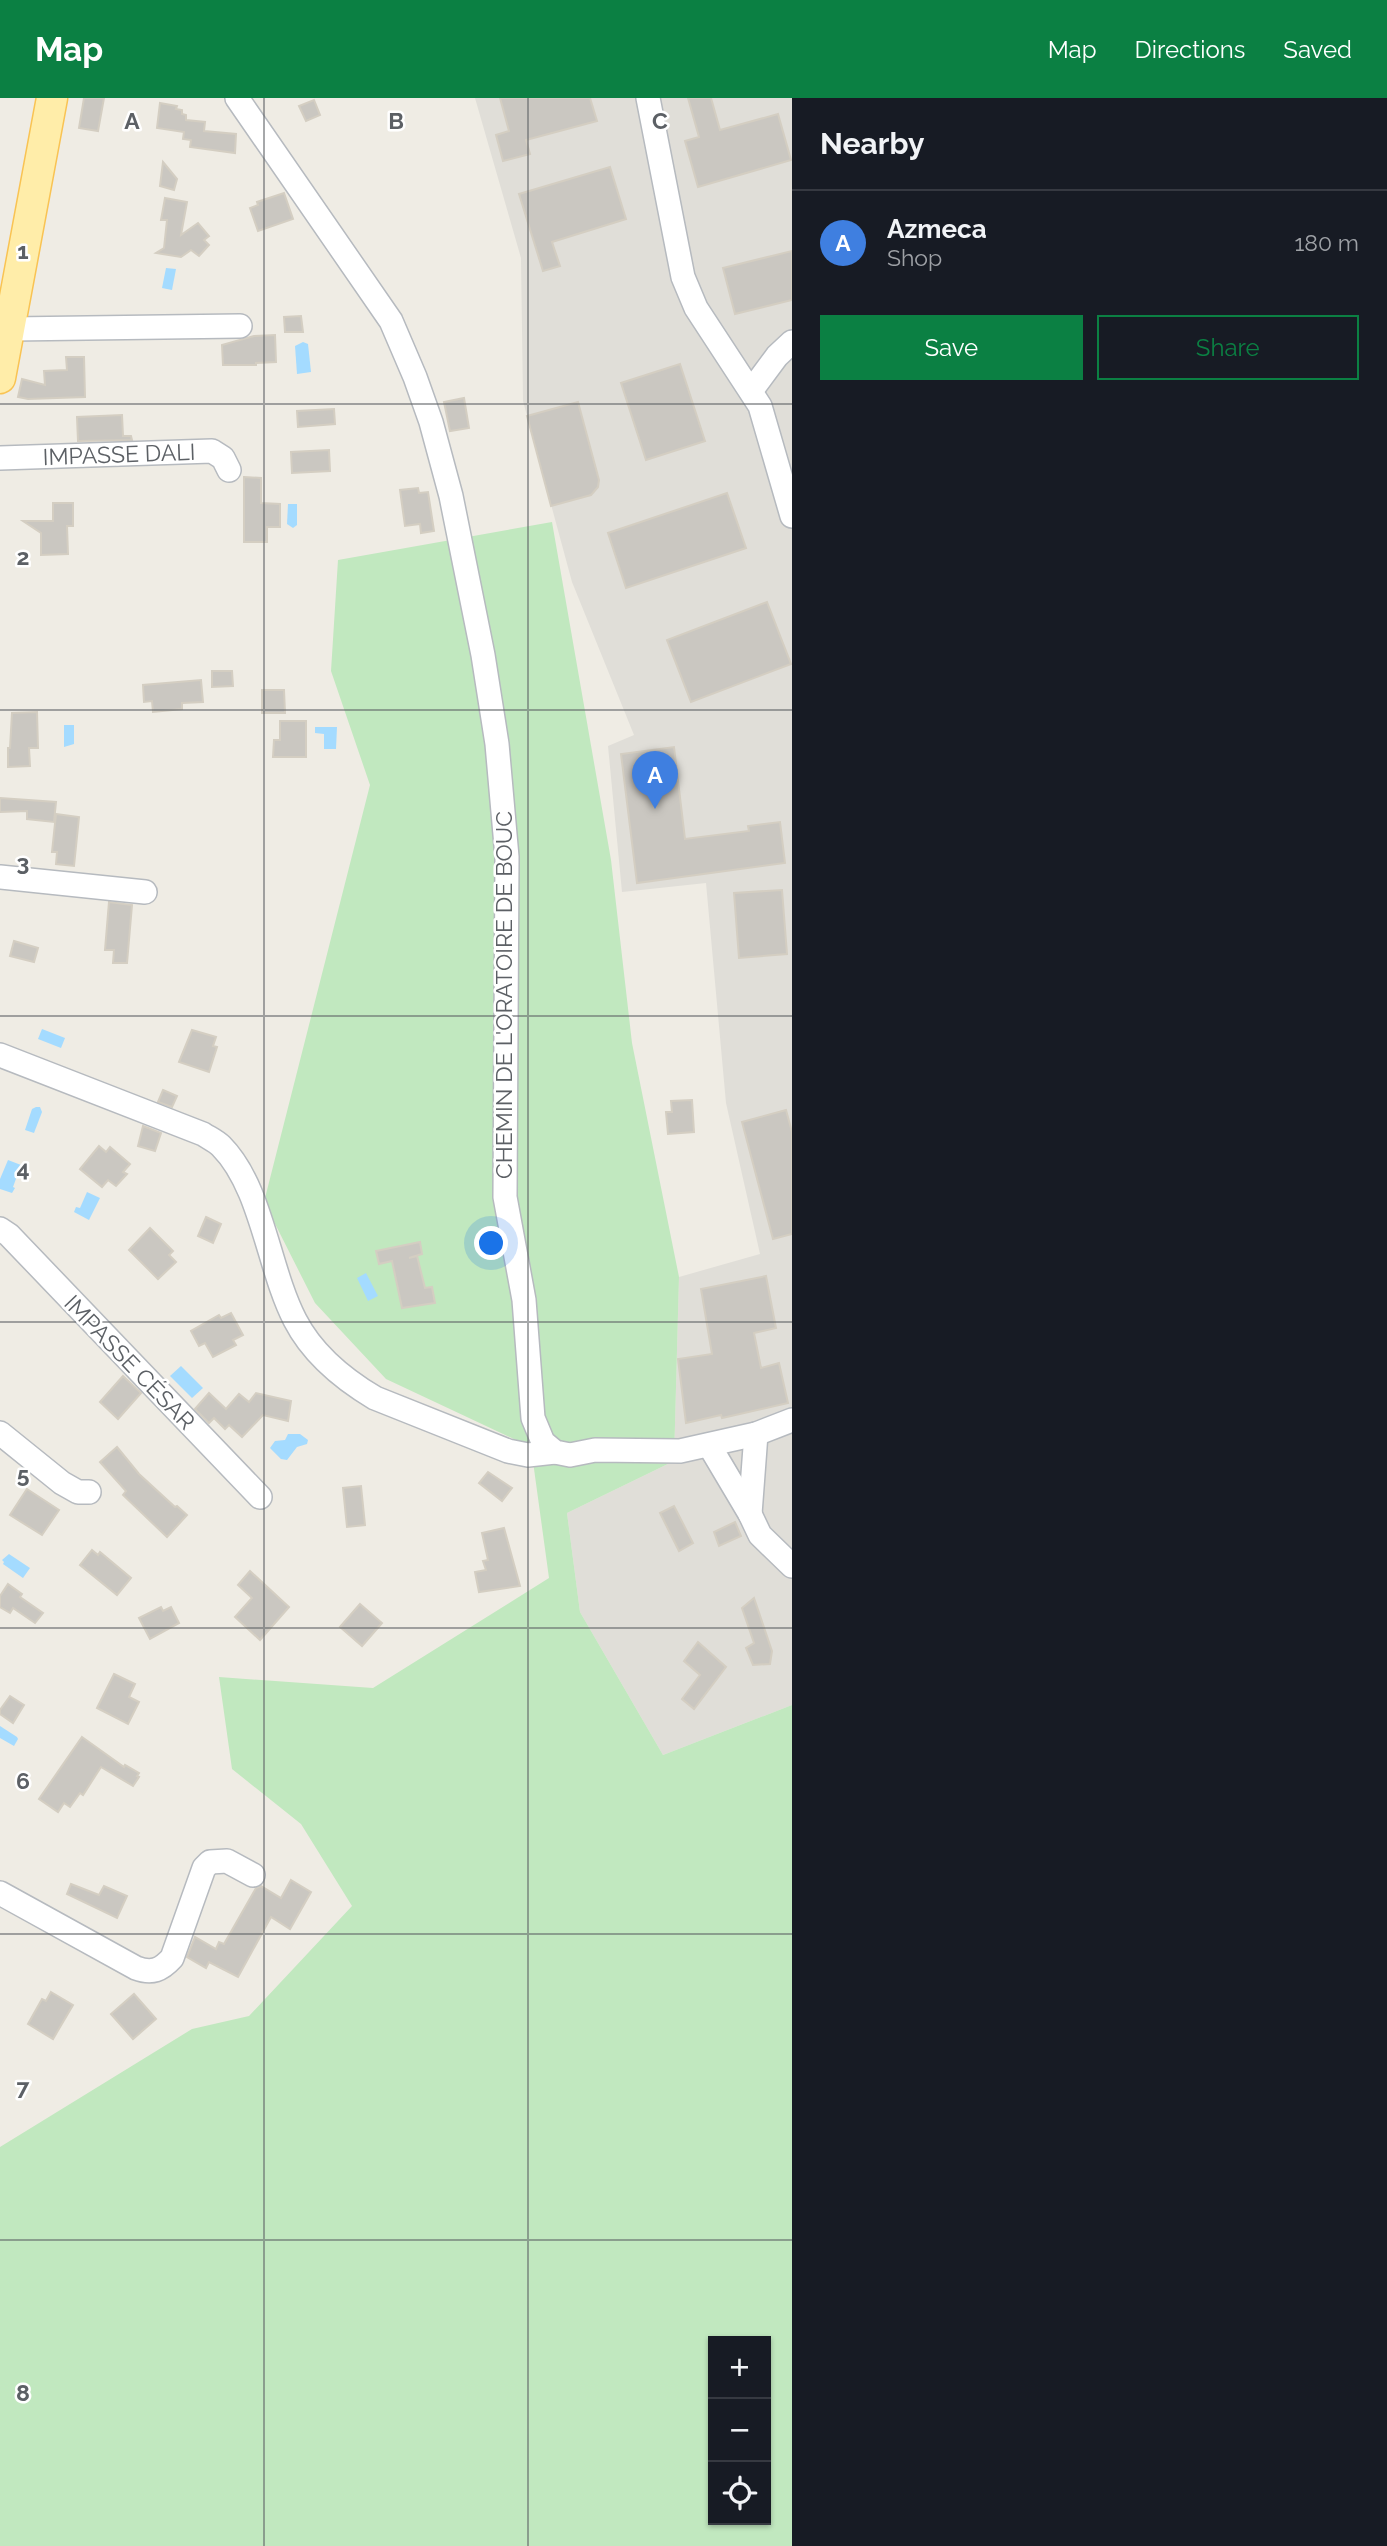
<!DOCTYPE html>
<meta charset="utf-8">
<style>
:root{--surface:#171b24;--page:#242831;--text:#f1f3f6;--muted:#9ea1a6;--line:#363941;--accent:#0b8043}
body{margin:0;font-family:Raleway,sans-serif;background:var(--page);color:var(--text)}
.controls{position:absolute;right:21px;bottom:21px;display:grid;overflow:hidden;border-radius:0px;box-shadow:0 2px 5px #0004}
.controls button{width:63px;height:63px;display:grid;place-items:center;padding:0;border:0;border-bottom:2px solid var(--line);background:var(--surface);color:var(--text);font:35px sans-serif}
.you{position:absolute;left:492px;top:1146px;width:24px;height:24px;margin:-18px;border:5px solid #fff;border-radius:50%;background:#1a73e8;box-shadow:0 0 0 10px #1a73e833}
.badge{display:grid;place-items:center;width:46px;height:46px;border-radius:50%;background:var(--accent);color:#fff;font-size:23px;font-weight:700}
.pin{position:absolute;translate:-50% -58px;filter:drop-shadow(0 2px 4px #0008)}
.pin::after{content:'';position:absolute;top:37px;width:24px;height:21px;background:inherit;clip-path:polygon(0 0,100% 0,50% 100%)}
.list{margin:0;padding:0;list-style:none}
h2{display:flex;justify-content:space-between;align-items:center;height:91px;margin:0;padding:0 28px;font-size:30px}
h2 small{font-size:23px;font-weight:400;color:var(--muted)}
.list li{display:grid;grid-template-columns:46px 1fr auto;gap:21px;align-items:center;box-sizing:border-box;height:105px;padding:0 28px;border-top:2px solid var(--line)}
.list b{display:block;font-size:26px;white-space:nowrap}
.list p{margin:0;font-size:23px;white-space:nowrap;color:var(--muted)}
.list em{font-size:23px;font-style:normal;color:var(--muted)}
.actions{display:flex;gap:14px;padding:21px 28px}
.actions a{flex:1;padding:16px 0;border:2px solid var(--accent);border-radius:0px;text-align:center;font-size:24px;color:var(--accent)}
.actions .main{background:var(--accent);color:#fff}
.icon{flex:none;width:38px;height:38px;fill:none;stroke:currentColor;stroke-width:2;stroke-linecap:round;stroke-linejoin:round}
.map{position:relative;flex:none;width:792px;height:2448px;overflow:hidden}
header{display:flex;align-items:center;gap:42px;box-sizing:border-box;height:98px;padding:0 35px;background:var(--accent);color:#fff}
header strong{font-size:33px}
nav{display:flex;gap:38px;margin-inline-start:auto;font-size:24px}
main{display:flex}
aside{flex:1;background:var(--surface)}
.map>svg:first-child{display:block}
</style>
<header>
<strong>Map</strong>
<nav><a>Map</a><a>Directions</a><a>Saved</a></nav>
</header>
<main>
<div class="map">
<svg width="792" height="2448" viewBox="0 0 792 2448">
<rect width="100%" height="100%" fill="#efece4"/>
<!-- industrial -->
<path fill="#e0ded8" d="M475,0H792V1607L663,1657L580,1514L567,1415L674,1363L679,1179L760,1156L726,1005L706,785L622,794L608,648L634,637L572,484L523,303L521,160Z"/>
<!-- green -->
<path fill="#c1e8bf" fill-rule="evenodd" d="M552,424L611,762L632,945L679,1179L674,1363L567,1415L580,1514L663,1657L792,1607V2448H0V2049L192,1931L249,1918L352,1808L301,1726L232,1671L219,1579L373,1590L549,1480L531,1349L386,1281L315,1205L264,1104L370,687L331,573L338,462ZM713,2243H766V2422H713Z"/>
<!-- water -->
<g fill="#a4dbff">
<path d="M166,170L176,171L172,192L162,190Z"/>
<path d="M303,244L308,246L311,274L297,276L295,248Z"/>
<path d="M288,406H297V427L293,430L287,426Z"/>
<path d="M64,627H74V646L64,649Z"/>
<path d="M315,629H337L336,651H324V636L315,635Z"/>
<path d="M42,931L65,940L61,950L38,941Z"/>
<path d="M36,1009H40L42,1014L34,1035L25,1032L32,1011Z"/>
<path d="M8,1062L21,1067L13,1089L15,1090L12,1095L0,1091V1081Z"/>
<path d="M87,1094L100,1100L89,1122L74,1114L76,1109L80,1110Z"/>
<path d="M366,1175L378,1198L368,1203L357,1180Z"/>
<path d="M181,1268L203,1290L192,1300L170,1278Z"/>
<path d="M288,1336H300L308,1342L307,1346L297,1349L287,1362L281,1361L270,1350L275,1343L285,1342Z"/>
<path d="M9,1456L30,1470L23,1480L3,1466L4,1464L2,1462Z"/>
<path d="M0,1628L17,1639L18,1641L14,1648L0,1640Z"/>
</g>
<!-- building -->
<g fill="#cac7c1" stroke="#d4cec2" stroke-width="2">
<path d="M84,0H104L98,33L79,30Z"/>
<path d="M500,0H590L597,23L526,42L530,56L503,63L496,37L509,33Z"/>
<path d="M688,0H711L720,32L778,16L791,62L698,89L685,43L699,39Z"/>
<path d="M314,2L320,17L306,23L299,8Z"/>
<path d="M160,5L177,8L176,11L182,12V16L186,17V22L205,24L204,33L236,36L235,55L190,49L191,42L183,41L184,34L157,30Z"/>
<path d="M163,64L177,81L174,92L160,88Z"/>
<path d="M610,69L626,121L552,144L560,168L543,173L519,96Z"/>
<path d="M284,95L293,121L258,133L250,110L258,107L257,104Z"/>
<path d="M165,100L187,104L181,137L198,125L209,138L204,142L209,147L199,158L191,152L181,159L156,155L164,150L167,122H161Z"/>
<path d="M792,153V202L735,216L723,170Z"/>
<path d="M301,218L303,234H285L284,219Z"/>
<path d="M275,237L276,264L256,265V267H223L222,247L254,238Z"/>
<path d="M66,259H84L85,299L28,301L18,299L22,281L45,287L44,273L67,272Z"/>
<path d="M680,266L705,343L646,362L621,285Z"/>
<path d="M464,300L469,330L450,333L444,304Z"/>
<path d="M578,304L599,382L598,389L591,397L551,408L527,318Z"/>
<path d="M334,311L335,326L298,329L297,313Z"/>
<path d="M122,317L123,338H131L132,342L78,343L77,319Z"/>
<path d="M329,352L330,373L292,375L291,354Z"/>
<path d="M244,379L261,380V405L280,406V429H267V444H244Z"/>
<path d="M418,390L419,395L428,394L434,433L421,435L420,426L405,428L400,392Z"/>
<path d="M727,395L746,450L626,490L608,435Z"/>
<path d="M53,405H73V428H67L68,456L41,457V435L23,423H53Z"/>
<path d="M767,504L791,566L691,604L667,542Z"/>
<path d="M212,573H232L233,588L212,589Z"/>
<path d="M201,582L203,604L182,605V611L153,614L152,603L144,604L143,587Z"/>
<path d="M262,592H284L285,615H262Z"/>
<path d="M37,614L38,650H29L30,668L8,669V650H10L12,615Z"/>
<path d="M280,623H306V659H273L274,642H280Z"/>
<path d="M674,649L685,741L749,733L748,728L780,724L785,765L637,785L621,656Z"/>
<path d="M0,700L56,704L54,724L27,721V713L0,714Z"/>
<path d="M56,716L79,719L74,768L56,766L57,754H52Z"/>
<path d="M782,792L787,856L739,860L734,795Z"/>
<path d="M109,804L132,807L127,865H113L114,852H105Z"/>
<path d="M14,843L38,850L34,864L10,858Z"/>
<path d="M192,932L216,939L213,948L217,949L209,974L179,964Z"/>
<path d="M163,992L177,998L172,1009L158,1004Z"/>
<path d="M692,1002L694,1034L668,1036L666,1014H672L671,1003Z"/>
<path d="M786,1012L792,1034V1136L773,1141L742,1024Z"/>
<path d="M143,1028L161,1035L155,1053L138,1048Z"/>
<path d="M99,1048L106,1054L110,1049L130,1066L123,1074L127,1076L116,1088L108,1082L102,1089L80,1071Z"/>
<path d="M206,1119L221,1126L213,1145L198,1138Z"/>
<path d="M150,1130L173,1153L169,1157L176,1164L158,1181L129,1152Z"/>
<path d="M420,1144L422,1156L409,1160L417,1158L425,1190L432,1189L435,1205L402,1210L392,1163L379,1166L376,1153Z"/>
<path d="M766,1178L776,1230L754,1235L761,1270L779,1265L788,1305L722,1320L721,1317L686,1325L678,1261L712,1256L701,1191Z"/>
<path d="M231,1215L243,1237L233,1242L236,1247L213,1259L205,1245L199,1248L191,1233L219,1217L221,1220Z"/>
<path d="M123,1278L141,1295L118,1321L100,1304Z"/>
<path d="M209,1295L226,1311L239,1296L249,1304L256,1295L291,1303L288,1323L263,1317L242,1339L229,1327L225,1331L214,1320L209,1325L195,1311Z"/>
<path d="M117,1349L139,1376L175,1409L177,1408L187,1417L167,1439L123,1397L126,1393L100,1364Z"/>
<path d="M488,1374L512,1390L502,1403L479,1385Z"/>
<path d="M361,1388L365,1427L347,1429L343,1390Z"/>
<path d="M27,1391L59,1412L42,1437L10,1417Z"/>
<path d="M674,1408L693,1445L679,1453L660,1415Z"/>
<path d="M735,1424L741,1438L719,1448L714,1434Z"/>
<path d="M504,1430L520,1488L479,1494L475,1474L486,1472L483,1463L488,1462L482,1435Z"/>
<path d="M92,1452L98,1457L100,1454L131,1480L117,1497L80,1467Z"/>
<path d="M250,1473L289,1509L260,1542L235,1519L252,1500L238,1487Z"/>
<path d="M8,1486L22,1496L20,1499L43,1515L35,1525L13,1510L10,1515L0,1509V1498Z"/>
<path d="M754,1500L772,1553L770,1566L753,1567L746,1550L754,1545L742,1510Z"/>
<path d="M360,1506L382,1525L362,1548L340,1529Z"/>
<path d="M161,1509L163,1513L171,1509L179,1525L150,1541L139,1520Z"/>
<path d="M698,1544L726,1569L694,1611L682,1601L700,1577L684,1563Z"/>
<path d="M114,1576L135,1586L129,1599L139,1604L128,1626L97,1610Z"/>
<path d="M10,1598L24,1607L13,1625L0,1616V1612Z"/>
<path d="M82,1639L124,1669L125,1667L139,1675L137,1678L139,1679L133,1688L101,1669L83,1697L80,1695L70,1709L64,1705L58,1714L39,1701Z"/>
<path d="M291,1782L311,1794L290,1831L271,1819L238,1879L209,1864L206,1870L187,1859L195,1839L216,1851L219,1844L224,1846L256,1790L261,1788L281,1800Z"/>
<path d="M71,1786L99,1797L104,1788L127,1798L117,1820L67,1796Z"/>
<path d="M51,1894L73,1907L53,1941L28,1926L42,1901L46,1903Z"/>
<path d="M134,1896L156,1921L133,1941L111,1916Z"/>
</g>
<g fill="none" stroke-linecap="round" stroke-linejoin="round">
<defs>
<g id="minor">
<path d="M237,0L391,223L415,279L431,324L451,398L483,557L497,646L507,759L505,1099L524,1202L533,1320L543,1344L555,1354L570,1357L595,1352L680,1353L756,1336L792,1322"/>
<path d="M648,0L683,179L696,210L760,308L792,418"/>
<path d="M11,231L240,228"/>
<path d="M751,293L777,258L792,244"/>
<path d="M0,360L212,353L223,360L229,372"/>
<path d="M0,779L145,794"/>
<path d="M0,957L203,1036C209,1040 216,1043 221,1048C262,1089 268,1170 295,1222C312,1255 343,1281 375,1300L508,1353L528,1357L555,1354"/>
<path d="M0,1131L9,1137L260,1399"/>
<path d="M0,1335L62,1385L78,1394H89"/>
<path d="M709,1347L750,1416L760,1437L792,1468"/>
<path d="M750,1416L756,1336"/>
<path d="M0,1795L136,1870C152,1876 161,1872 172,1860L204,1770L210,1764L227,1763L253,1777"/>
</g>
<path id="major" d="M0,280L52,0"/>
</defs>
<!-- minor casing -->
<use href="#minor" stroke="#b6babf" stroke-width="26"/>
<!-- major casing -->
<use href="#major" stroke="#f9c353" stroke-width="33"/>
<!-- minor -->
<use href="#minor" stroke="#fff" stroke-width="23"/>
<!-- major -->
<use href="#major" stroke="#ffeda9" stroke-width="30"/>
</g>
<!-- grid -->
<path fill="none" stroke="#5c6065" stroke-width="2" stroke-opacity="0.55" d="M264,0V2448M528,0V2448M0,306H792M0,612H792M0,918H792M0,1224H792M0,1530H792M0,1836H792M0,2142H792"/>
<g text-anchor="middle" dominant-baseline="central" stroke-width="5" stroke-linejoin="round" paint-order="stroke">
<!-- street labels -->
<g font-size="23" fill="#5c6065" stroke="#fff">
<text transform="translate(119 356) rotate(-2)">IMPASSE DALI</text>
<text transform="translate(503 897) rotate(-90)">CHEMIN DE L'ORATOIRE DE BOUC</text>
<text transform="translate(130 1264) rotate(46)">IMPASSE CÉSAR</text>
</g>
</g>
<g font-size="23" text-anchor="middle" font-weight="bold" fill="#5c6065" stroke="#fff" stroke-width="5" stroke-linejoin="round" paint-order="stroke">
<text x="132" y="31">A</text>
<text x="396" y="31">B</text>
<text x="660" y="31">C</text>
<text x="23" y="161">1</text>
<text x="23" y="467">2</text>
<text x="23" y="773">3</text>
<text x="23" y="1079">4</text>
<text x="23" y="1385">5</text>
<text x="23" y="1691">6</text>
<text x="23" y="1997">7</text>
<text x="23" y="2303">8</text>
</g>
</svg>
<div class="controls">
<button>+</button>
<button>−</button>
<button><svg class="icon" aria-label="locate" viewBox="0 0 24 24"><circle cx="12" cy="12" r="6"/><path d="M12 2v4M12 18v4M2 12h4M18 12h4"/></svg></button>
</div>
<div class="you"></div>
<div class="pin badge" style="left:655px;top:711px;background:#3f7fe0">A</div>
</div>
<aside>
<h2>Nearby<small></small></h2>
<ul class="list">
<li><span class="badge" style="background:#3f7fe0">A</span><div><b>Azmeca</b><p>Shop</p></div><em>180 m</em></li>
</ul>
<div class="actions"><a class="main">Save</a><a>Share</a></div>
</aside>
</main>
